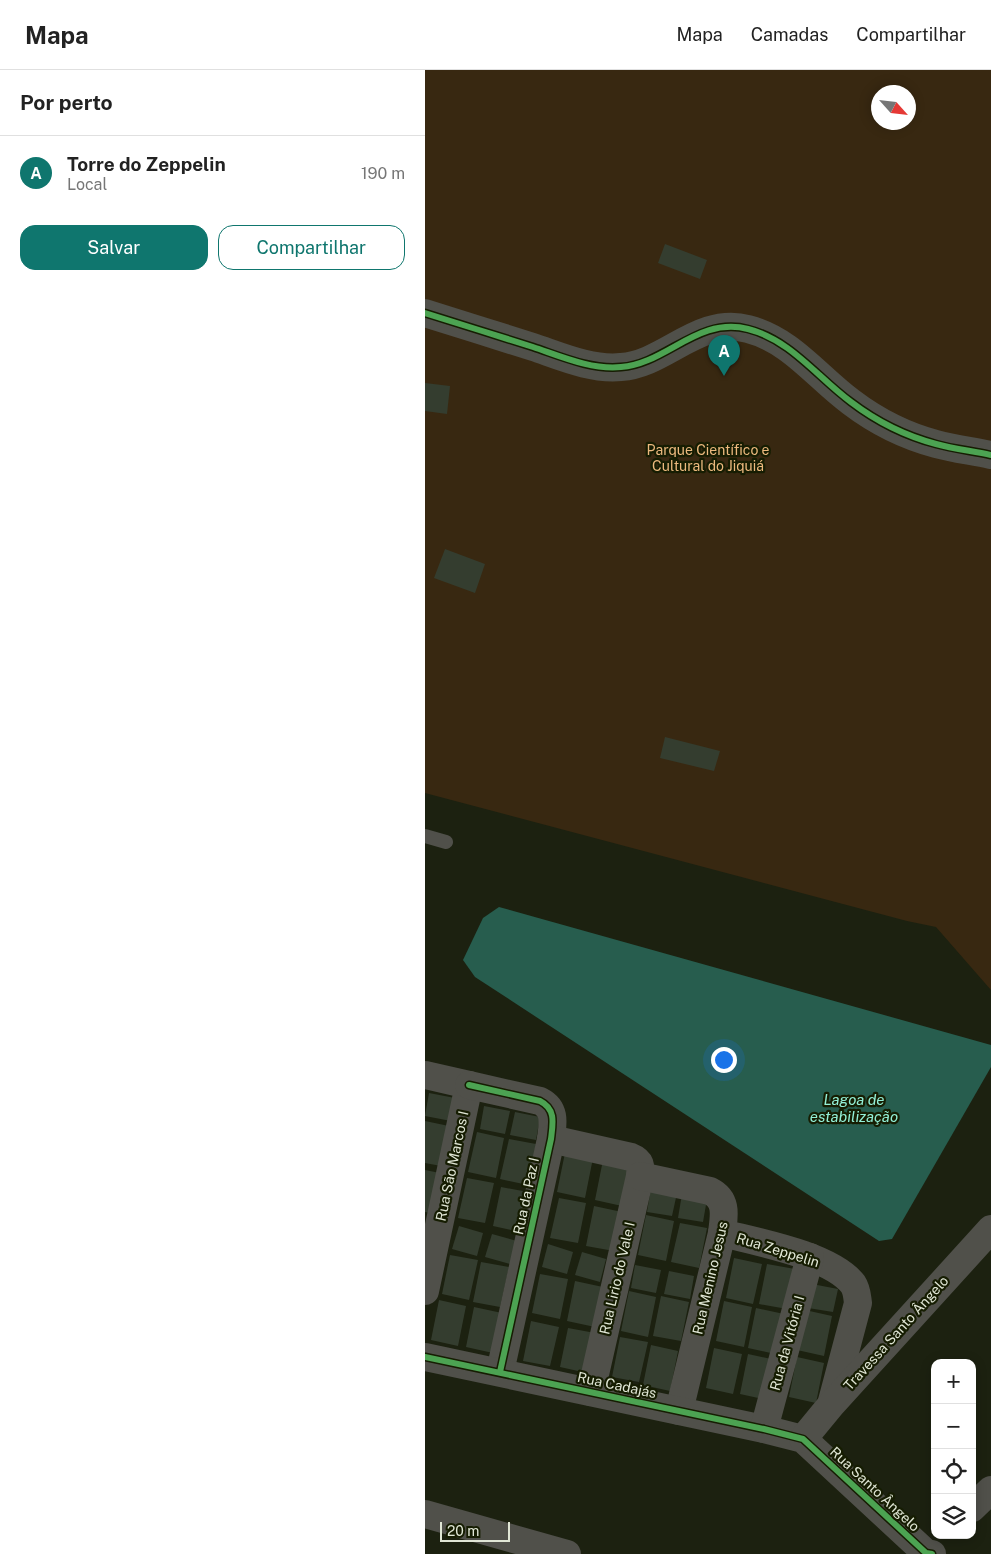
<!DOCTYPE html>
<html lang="pt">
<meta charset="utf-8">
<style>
:root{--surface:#fff;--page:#f2f2f2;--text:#222;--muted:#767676;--line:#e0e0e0;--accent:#0f766e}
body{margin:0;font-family:"Public Sans",sans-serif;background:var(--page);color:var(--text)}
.controls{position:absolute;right:15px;bottom:15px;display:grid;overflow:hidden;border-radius:10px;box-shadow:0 2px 12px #0003}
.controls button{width:45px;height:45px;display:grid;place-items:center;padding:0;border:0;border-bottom:1px solid var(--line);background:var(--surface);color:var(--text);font:25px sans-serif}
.compass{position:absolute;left:446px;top:15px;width:45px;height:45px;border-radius:50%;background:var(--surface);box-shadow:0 2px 12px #0003;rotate:117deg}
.scale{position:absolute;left:15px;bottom:12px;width:70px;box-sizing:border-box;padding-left:5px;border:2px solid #e0e6d5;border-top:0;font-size:14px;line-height:18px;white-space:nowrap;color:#e0e6d5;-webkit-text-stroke:4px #161d02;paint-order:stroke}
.you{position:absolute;left:298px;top:989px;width:18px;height:18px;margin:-12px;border:4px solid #fff;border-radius:50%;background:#1a73e8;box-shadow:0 0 0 8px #1a73e833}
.badge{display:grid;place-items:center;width:32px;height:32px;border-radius:50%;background:var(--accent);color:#fff;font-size:16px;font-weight:700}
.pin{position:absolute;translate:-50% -41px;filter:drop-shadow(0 1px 2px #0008)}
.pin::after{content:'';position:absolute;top:26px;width:18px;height:15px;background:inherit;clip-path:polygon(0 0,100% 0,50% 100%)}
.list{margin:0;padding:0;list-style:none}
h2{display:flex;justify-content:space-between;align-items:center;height:65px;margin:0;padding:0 20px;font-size:21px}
h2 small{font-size:16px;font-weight:400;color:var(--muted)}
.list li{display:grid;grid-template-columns:32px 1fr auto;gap:15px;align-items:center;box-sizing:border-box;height:75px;padding:0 20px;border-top:1px solid var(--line)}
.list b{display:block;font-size:19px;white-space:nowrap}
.list p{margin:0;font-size:16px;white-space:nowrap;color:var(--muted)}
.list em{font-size:16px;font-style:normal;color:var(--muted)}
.actions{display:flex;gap:10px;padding:15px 20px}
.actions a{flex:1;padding:11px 0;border:1px solid var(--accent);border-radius:15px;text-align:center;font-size:18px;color:var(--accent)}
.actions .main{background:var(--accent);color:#fff}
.icon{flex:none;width:28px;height:28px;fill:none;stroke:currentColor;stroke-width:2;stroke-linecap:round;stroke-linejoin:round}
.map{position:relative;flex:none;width:566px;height:1484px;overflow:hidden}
header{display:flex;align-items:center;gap:30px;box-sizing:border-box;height:70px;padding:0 25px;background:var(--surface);border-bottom:1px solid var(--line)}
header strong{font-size:24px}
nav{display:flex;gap:28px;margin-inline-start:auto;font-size:18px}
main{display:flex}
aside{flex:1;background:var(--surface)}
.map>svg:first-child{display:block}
</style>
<header>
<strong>Mapa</strong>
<nav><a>Mapa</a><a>Camadas</a><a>Compartilhar</a></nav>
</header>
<main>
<aside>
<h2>Por perto<small></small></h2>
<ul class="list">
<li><span class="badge">A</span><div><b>Torre do Zeppelin</b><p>Local</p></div><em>190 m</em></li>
</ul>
<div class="actions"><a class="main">Salvar</a><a>Compartilhar</a></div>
</aside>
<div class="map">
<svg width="566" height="1484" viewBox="0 0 566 1484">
<rect width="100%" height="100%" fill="#1c2110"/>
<!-- green -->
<path fill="#382811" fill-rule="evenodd" d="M0,0H566V920L511,857L482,851L0,723ZM453,22H483V52H453Z"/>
<!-- water -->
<path fill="#275d4e" d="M74,837L566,975V997L467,1169L454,1171L50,907L38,890L58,848Z"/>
<!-- building -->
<g fill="#343d2f">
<path d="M240,174L282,190L275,209L233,193Z"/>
<path d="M0,313L25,316L22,344L0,341Z"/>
<path d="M20,479L60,494L50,523L9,508Z"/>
<path d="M240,667L295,681L289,701L235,688Z"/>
<path d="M4,1023L30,1028L26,1051L0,1046Z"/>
<path d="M59,1036L85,1041L80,1064L55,1059Z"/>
<path d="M90,1042L115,1047L111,1070L85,1065Z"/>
<path d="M0,1051L24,1056L16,1096L0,1093Z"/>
<path d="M52,1062L79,1068L71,1108L43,1102Z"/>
<path d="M84,1069L111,1074L103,1115L75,1109Z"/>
<path d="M140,1083L168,1088L160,1128L132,1122Z"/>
<path d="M178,1090L206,1095L197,1136L170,1130Z"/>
<path d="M0,1100L15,1103L7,1143L0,1142Z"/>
<path d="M42,1108L69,1113L60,1153L33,1148Z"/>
<path d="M76,1117L103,1122L95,1162L68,1156Z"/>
<path d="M226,1118L252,1123L247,1146L222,1142Z"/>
<path d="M257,1124L282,1129L278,1152L253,1148Z"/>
<path d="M134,1128L161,1133L153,1173L125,1168Z"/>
<path d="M169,1136L197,1142L189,1181L161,1176Z"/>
<path d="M221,1145L249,1151L241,1191L213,1185Z"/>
<path d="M255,1153L282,1158L274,1198L246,1192Z"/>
<path d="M34,1156L58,1163L52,1186L27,1179Z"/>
<path d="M67,1164L92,1171L85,1194L60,1187Z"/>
<path d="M123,1174L148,1182L142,1204L117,1197Z"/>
<path d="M157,1182L181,1189L175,1212L150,1205Z"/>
<path d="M25,1185L53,1190L44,1230L17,1224Z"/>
<path d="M309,1188L337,1194L328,1234L301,1228Z"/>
<path d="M56,1192L84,1197L75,1237L48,1232Z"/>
<path d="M342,1194L370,1199L362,1239L334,1234Z"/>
<path d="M210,1195L236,1200L231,1223L206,1218Z"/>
<path d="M244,1201L269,1206L265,1229L239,1224Z"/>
<path d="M115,1204L143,1209L135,1249L107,1243Z"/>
<path d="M150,1211L178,1217L170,1257L142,1251Z"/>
<path d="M387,1214L413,1219L408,1242L383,1238Z"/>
<path d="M204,1221L231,1227L223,1267L196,1261Z"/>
<path d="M236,1226L264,1232L256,1271L228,1266Z"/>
<path d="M14,1230L41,1236L33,1276L6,1270Z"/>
<path d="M299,1231L327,1237L319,1277L291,1271Z"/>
<path d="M49,1237L77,1243L68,1283L41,1277Z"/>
<path d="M331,1238L359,1244L350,1284L323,1278Z"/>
<path d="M380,1240L407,1246L399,1286L372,1280Z"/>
<path d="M106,1251L134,1257L125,1296L98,1291Z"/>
<path d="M143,1258L170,1263L162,1303L135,1297Z"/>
<path d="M195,1267L223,1272L214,1312L187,1307Z"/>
<path d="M226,1275L253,1281L245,1321L218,1315Z"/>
<path d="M289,1278L317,1284L308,1324L281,1318Z"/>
<path d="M323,1284L351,1290L342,1330L315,1324Z"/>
<path d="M372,1287L399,1293L391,1333L364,1327Z"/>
</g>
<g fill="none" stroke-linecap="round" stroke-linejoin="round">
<!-- lane -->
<path stroke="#50504a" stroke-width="14" d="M0,766L21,772"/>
<!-- street -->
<g stroke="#50504a" stroke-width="28">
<path d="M0,243C36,254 72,266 108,277C135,286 166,300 196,297C241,294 273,246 323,259C366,270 392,307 426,332C451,351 481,366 511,374C529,379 548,381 566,385"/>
<path d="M0,1005L44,1015L0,1221"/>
<path d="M44,1015L115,1031C131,1039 128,1053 126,1069L75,1302"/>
<path d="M126,1069L206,1087C216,1091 216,1096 215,1106L166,1322"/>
<path d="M215,1106L285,1121C303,1130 299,1146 297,1163L254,1341"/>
<path d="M297,1163C332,1172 405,1185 428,1214C432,1220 432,1226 433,1233L407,1331"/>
<path d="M0,1287L339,1359L378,1369L501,1483L507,1484"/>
<path d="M339,1359L385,1187"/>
<path d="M378,1369L406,1335L566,1159"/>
<path d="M547,1438L566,1420"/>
<path d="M0,1444L142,1484"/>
</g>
<defs>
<g id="cycleway">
<path d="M0,243C36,254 72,266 108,277C135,286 166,300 196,297C241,294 273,246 323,259C366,270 392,307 426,332C451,351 481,366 511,374C529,379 548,381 566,385"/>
<path d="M44,1015L115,1031C131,1039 128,1053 126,1069L75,1302"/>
<path d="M0,1287L339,1359L378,1369L501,1483L507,1484"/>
</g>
</defs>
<!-- cycleway casing -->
<use href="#cycleway" stroke="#161d02" stroke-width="9"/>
<!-- cycleway -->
<use href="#cycleway" stroke="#4ca352" stroke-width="6"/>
</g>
<g text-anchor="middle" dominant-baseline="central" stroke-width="4.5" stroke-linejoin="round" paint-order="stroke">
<!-- park labels -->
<g font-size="14" fill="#ecb97e" stroke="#161d02">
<text x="283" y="380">Parque Científico e<tspan x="283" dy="16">Cultural do Jiquiá</tspan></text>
</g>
<!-- street labels -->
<g font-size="14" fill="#e0e6d5" stroke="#161d02">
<text transform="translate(27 1096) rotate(-78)">Rua São Marcos I</text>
<text transform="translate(101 1126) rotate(-78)">Rua da Paz I</text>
<text transform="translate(353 1180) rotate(17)">Rua Zeppelin</text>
<text transform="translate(192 1208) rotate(-77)">Rua Lirio do Vale I</text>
<text transform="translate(285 1208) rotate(-77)">Rua Menino Jesus</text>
<text transform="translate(471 1263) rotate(-48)">Travessa Santo Ângelo</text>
<text transform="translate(362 1273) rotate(-75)">Rua da Vitória I</text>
<text transform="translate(192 1315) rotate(12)">Rua Cadajás</text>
<text transform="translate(450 1419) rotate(43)">Rua Santo Ângelo</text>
</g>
<!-- water labels -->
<g font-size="15" font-style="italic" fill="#93f0d7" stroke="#161d02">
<text x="429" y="1029">Lagoa de<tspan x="429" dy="17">estabilização</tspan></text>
</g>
</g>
</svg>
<div class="controls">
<button>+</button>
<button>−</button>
<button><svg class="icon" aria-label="locate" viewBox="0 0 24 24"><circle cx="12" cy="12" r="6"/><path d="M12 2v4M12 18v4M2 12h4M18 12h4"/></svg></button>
<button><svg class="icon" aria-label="layers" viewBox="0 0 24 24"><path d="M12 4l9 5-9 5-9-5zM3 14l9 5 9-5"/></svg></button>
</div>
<svg class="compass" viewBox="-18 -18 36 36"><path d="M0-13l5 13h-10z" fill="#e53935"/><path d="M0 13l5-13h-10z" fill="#767676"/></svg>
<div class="scale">20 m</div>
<div class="you"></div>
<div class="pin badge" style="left:299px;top:306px">A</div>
</div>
</main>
